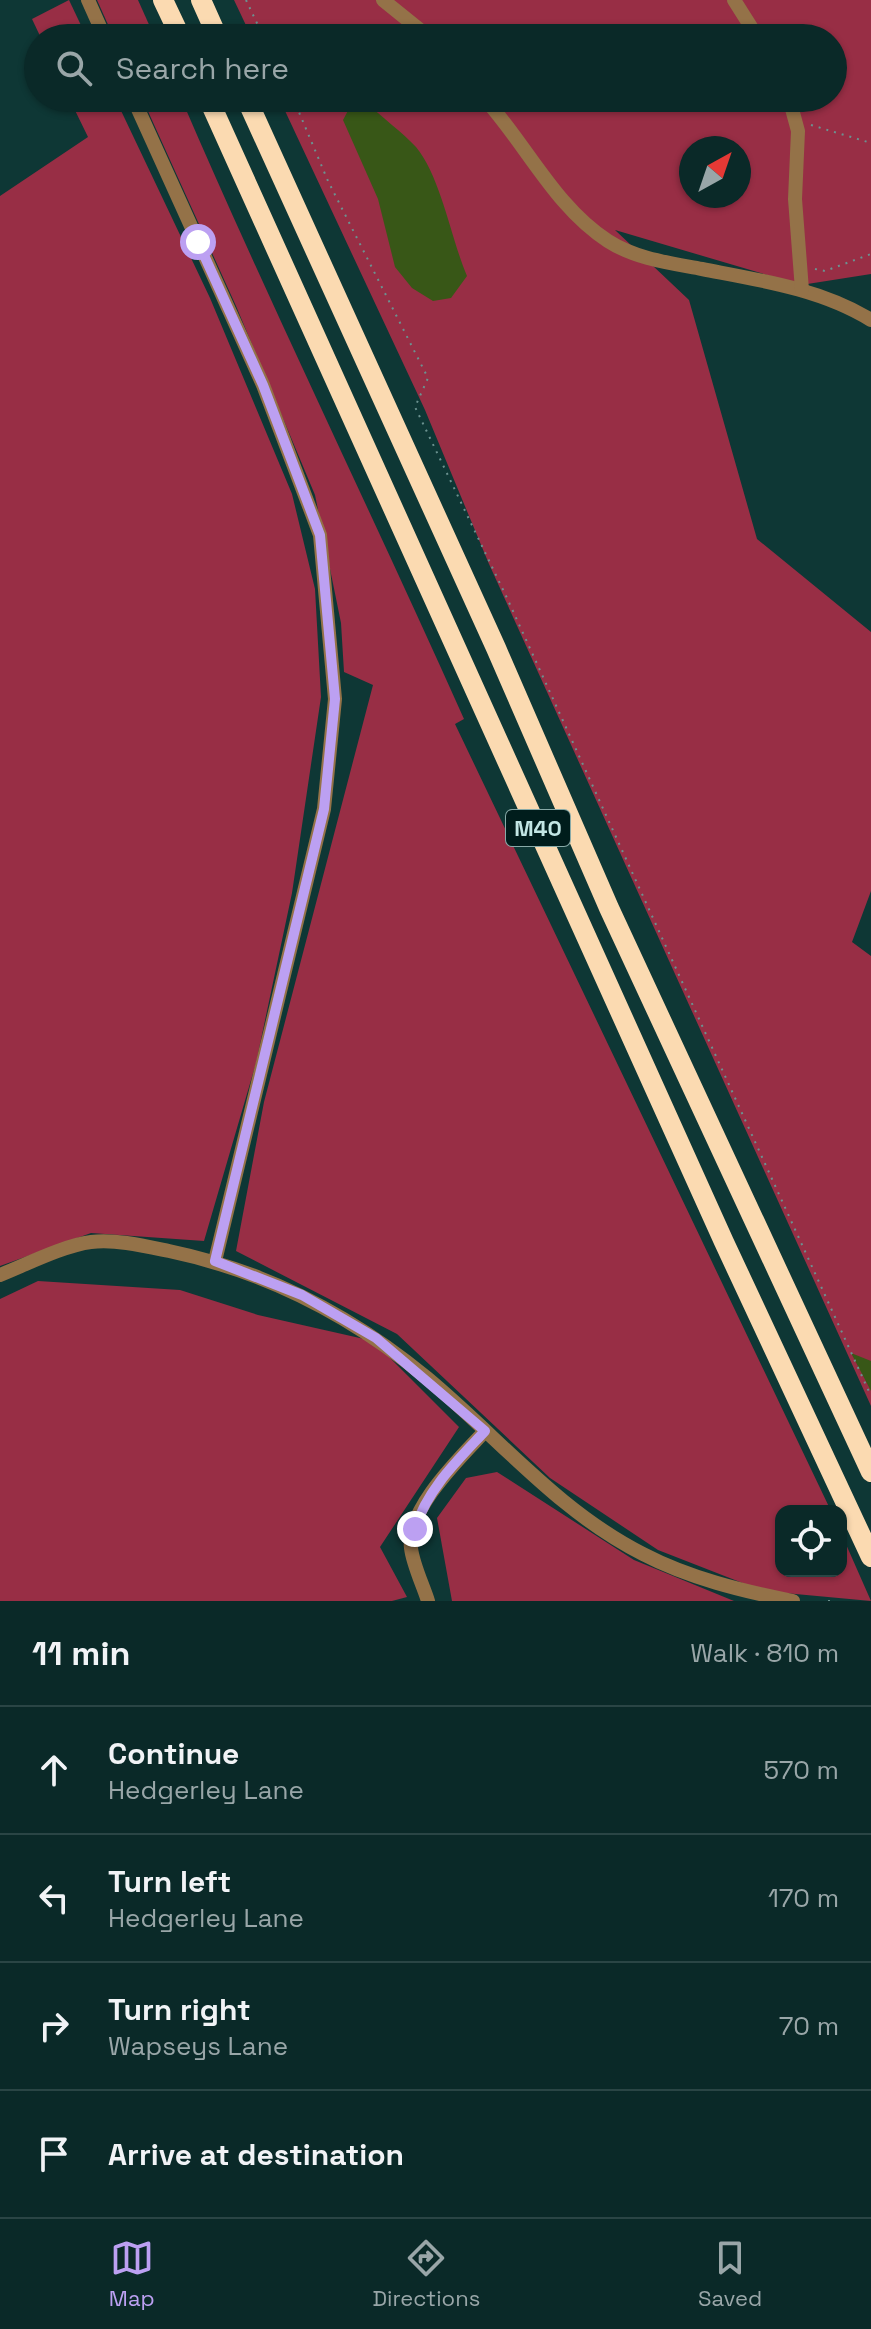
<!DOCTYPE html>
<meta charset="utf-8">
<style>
:root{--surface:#0a2928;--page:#183534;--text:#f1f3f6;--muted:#99a6a8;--line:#2a4545;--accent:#bca0f2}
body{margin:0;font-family:"Space Grotesk",sans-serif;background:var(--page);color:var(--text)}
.controls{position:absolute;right:24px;bottom:24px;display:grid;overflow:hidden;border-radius:16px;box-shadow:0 2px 6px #0004}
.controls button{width:72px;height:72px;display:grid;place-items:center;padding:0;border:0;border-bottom:2px solid var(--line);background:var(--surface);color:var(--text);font:40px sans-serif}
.compass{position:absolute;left:679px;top:136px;width:72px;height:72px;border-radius:50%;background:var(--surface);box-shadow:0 2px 6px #0004;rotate:40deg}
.stop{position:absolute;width:24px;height:24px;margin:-18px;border:6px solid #bca0f2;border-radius:50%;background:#fff}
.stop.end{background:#bca0f2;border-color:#fff;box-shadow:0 2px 8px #0008}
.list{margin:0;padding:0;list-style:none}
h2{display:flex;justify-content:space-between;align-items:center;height:104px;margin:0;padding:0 32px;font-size:34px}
h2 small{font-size:26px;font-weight:400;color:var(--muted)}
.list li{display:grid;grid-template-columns:52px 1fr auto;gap:24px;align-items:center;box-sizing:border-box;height:128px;padding:0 32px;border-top:2px solid var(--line)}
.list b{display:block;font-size:30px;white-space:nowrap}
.list p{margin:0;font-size:26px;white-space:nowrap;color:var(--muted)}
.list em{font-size:26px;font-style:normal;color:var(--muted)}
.icon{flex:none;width:44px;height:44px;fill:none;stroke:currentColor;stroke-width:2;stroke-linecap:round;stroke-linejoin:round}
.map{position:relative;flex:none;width:871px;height:1601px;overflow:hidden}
.search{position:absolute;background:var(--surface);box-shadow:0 2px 6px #0004;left:24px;right:24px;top:24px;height:88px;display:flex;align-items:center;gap:20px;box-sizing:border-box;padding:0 28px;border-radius:44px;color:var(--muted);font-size:30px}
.sheet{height:616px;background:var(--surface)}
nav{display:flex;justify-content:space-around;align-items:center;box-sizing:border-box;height:112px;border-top:2px solid var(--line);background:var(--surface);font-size:22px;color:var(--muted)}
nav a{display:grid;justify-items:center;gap:4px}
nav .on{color:var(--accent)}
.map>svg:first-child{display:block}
</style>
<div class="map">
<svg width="871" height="1601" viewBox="0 0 871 1601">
<rect width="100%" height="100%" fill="#0e3735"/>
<!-- green -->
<g fill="#982e45" fill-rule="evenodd">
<path d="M69,0L87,38H41L32,19Z"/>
<path d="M97,0H138L155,38H114Z"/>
<path d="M234,0H871V274L801,285L615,230L689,300L757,539L871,632V891L852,942L871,956V1406L489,564L425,410L279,98H833V38H252ZM691,148H739V196H691Z"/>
<path d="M69,98H115L210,298L292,494L315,589L321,697L292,893L256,1063L204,1241L91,1233L0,1266V196L88,137Z"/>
<path d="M142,98H181C271,307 371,511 464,719L455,724L831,1511H781V1571H841V1533L871,1601L763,1591L658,1550L550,1478L397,1334L236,1251L264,1102L373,685L344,672L341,623L315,495L236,306Z"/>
<path d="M38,1281L180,1290L258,1315L373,1341L459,1427L380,1547L407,1597L392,1601H0V1299Z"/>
<path d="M497,1472L634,1560L734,1601H452L437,1518L466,1478Z"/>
</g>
<!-- water -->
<g fill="#385717">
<path d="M351,105H369C384,119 402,132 416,147C441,177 451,239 467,276L451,298L433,301L412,288L395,267L378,199L343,120Z"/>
<path d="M851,1353L871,1361V1391Z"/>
</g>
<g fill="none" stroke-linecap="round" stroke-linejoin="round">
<!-- path -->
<g stroke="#6b9290" stroke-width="2" stroke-dasharray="2 6" stroke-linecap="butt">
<path d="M246,0L264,38"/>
<path d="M293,98L328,181L428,378L415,407L507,598L871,1396"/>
<path d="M811,125L871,143"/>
<path d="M815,269L825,271L871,254"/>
<path d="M828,1601H830"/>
</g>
<!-- minor -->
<g stroke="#947248" stroke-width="14">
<path d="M88,0L105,38"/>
<path d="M383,0L430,38"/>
<path d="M734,0L758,38"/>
<path d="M133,98L263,385L320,535L335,699L324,809L215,1261"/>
<path d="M484,98C526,144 555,207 608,241C636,259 670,263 702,269C759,280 821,289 871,320"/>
<path d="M789,98L798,131L795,199L802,290"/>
<path d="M0,1275C25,1265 65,1245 91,1242C116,1239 145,1246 169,1251C265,1271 352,1316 427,1378C499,1438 558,1511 643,1554C689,1578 742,1591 793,1601"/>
<path d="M428,1601C423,1585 413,1565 411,1548C406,1509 461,1457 485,1431"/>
</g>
<!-- highway -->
<g stroke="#fbdab1" stroke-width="20">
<path d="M163,0L181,38"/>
<path d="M201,0L218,38"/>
<path d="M208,98L724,1242L871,1557"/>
<path d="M246,98L496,648L609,908L871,1472"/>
</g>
</g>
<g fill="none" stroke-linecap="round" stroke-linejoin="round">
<!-- route -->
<path stroke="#bca0f2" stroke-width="10" d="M198,242L263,385L320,535L335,699L324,809L215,1261L302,1295L376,1338L485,1431C458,1460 427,1489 415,1529"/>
</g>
<g text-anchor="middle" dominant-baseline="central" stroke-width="6" stroke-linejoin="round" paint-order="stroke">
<!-- shield labels -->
<rect fill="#001d1c" stroke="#88aaa8" stroke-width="2" x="506" y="810" width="64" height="36" rx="6"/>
<g font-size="22" font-weight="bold" fill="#c2e6e4">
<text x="538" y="828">M40</text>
</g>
</g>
</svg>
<div class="controls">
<button><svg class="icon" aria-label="locate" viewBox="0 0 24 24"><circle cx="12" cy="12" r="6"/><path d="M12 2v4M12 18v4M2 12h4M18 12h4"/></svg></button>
</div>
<svg class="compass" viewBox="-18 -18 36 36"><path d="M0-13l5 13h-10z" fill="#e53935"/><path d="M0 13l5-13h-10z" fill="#99a6a8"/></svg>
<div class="stop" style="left:198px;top:242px"></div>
<div class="stop end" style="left:415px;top:1529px"></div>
<div class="search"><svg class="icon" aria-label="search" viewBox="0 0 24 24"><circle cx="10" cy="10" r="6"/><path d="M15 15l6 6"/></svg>Search here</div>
</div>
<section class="sheet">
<h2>11 min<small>Walk · 810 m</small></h2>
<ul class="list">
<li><svg class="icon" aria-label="ahead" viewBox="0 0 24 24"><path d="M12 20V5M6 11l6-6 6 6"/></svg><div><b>Continue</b><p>Hedgerley Lane</p></div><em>570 m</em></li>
<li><svg class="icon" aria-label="left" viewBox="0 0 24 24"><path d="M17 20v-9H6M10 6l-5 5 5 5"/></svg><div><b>Turn left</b><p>Hedgerley Lane</p></div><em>170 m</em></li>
<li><svg class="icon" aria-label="right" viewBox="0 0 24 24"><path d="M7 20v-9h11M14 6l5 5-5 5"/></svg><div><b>Turn right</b><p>Wapseys Lane</p></div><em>70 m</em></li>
<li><svg class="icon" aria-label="arrive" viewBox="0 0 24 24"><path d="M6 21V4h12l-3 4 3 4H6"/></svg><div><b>Arrive at destination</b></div></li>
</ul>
</section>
<nav>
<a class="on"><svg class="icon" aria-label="map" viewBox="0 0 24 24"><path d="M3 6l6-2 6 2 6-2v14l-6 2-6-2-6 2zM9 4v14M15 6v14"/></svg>Map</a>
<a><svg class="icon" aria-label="directions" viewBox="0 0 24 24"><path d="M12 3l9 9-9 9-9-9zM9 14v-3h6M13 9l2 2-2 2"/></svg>Directions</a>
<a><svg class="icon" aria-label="saved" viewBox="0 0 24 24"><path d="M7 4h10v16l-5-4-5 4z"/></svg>Saved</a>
</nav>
